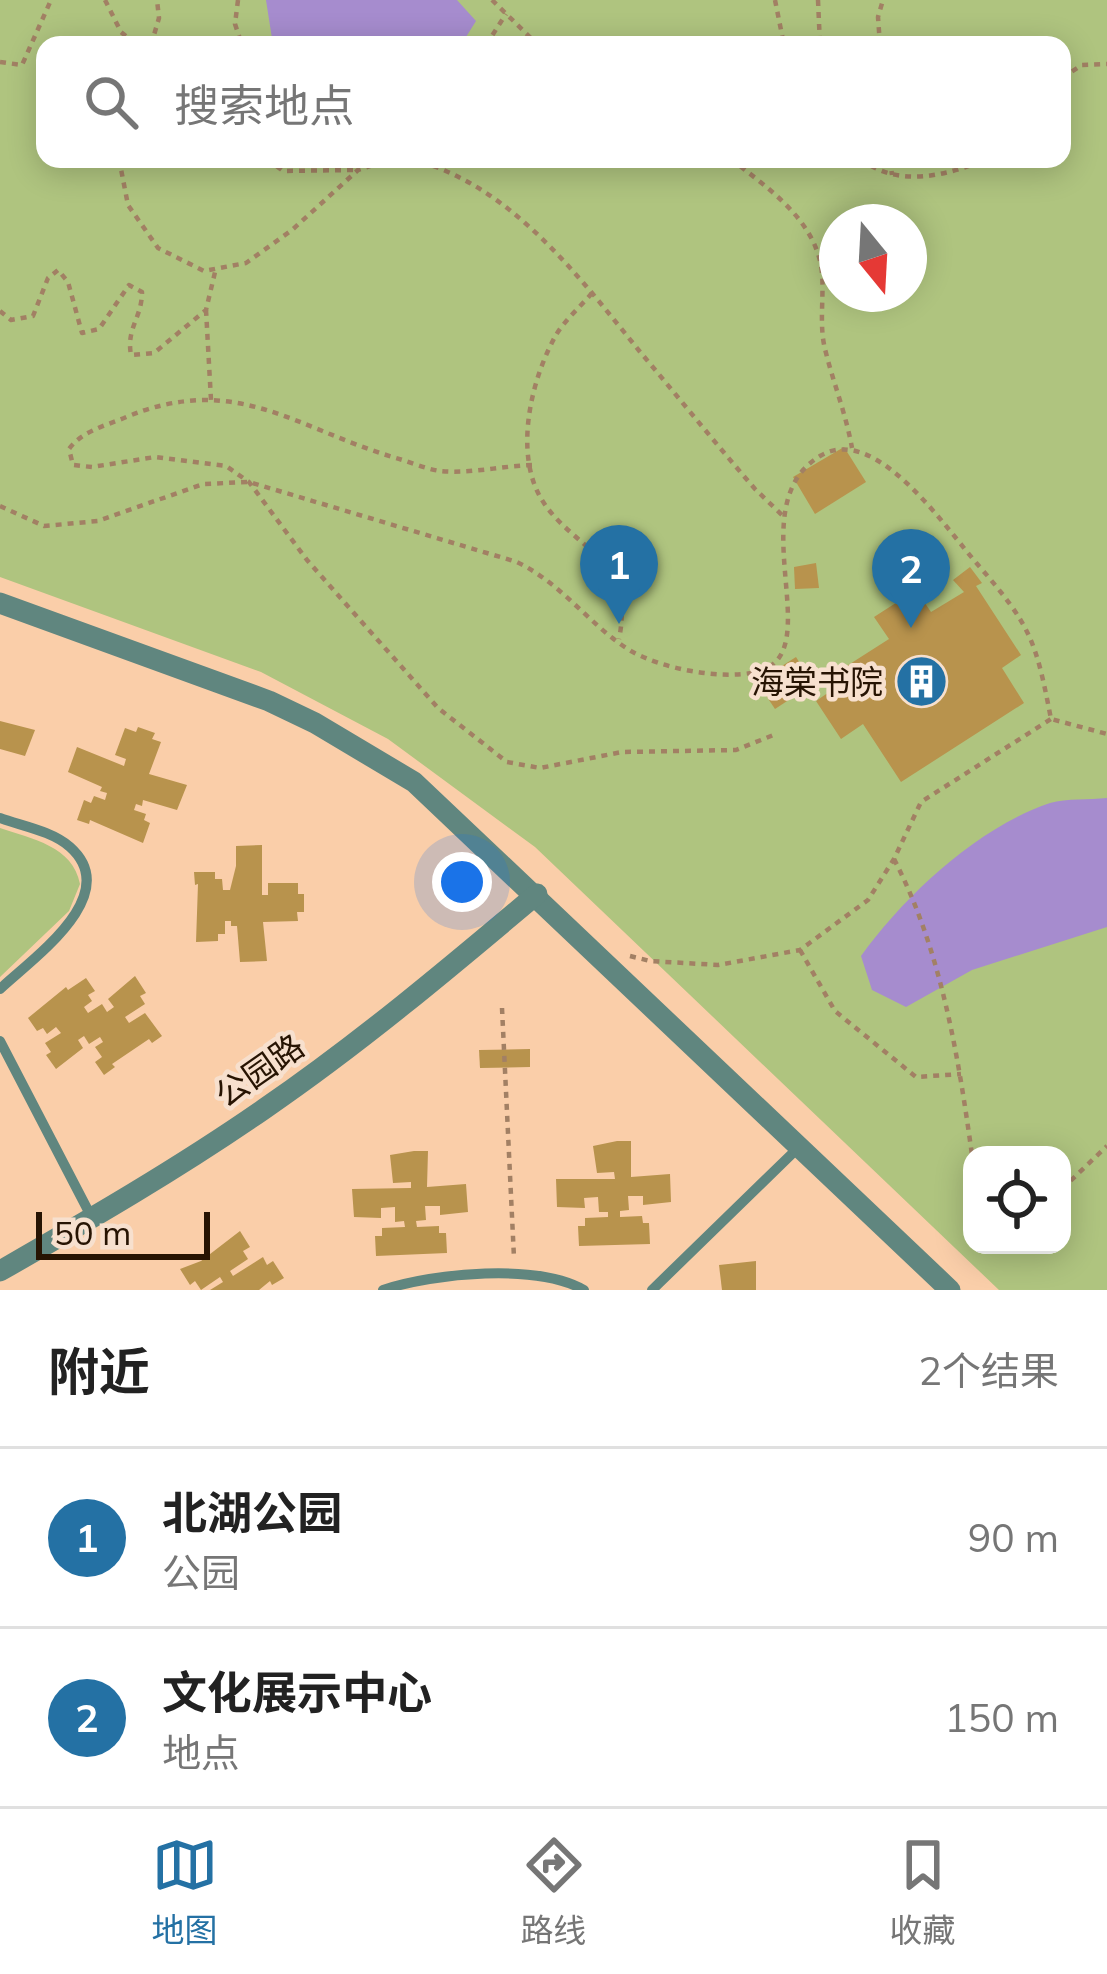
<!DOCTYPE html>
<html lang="zh">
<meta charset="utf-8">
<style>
:root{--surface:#fff;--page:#f2f2f2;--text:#222;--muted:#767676;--line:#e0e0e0;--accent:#2471a4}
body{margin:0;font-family:Mulish,"Noto Sans SC",sans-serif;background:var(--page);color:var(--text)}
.controls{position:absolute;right:36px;bottom:36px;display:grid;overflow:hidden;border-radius:24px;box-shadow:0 6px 30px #0003}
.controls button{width:108px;height:108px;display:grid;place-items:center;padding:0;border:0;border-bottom:3px solid var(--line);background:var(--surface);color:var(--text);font:60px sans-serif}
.compass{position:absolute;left:819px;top:204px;width:108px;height:108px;border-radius:50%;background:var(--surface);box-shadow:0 6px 30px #0003;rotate:162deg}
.scale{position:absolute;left:36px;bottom:30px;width:174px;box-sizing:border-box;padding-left:12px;border:6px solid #271403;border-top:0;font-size:33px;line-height:42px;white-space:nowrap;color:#271403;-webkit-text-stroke:9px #f7e0ce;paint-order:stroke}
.you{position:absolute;left:462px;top:882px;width:42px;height:42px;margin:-30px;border:9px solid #fff;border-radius:50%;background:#1a73e8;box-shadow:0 0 0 18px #1a73e833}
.badge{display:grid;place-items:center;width:78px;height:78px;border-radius:50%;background:var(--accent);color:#fff;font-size:39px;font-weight:700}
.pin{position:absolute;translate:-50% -99px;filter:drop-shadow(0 3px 6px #0008)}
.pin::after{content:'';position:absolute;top:63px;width:42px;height:36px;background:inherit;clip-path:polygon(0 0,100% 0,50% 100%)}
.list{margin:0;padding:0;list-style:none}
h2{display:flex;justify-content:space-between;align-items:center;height:156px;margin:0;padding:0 48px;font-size:51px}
h2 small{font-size:39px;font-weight:400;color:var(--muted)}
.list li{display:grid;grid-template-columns:78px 1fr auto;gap:36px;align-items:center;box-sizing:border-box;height:180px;padding:0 48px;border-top:3px solid var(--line)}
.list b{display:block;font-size:45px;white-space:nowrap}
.list p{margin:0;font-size:39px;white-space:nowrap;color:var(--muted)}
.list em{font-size:39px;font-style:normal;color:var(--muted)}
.icon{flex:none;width:66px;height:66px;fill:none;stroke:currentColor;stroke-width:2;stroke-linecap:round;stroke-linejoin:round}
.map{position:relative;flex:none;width:1107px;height:1290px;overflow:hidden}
.search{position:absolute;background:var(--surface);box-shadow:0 6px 30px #0003;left:36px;right:36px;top:36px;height:132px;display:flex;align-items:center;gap:30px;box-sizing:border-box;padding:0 42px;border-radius:24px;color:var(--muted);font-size:45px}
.sheet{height:516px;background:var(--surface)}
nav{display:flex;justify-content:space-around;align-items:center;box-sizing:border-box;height:168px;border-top:3px solid var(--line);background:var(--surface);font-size:33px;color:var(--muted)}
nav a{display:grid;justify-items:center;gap:6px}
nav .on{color:var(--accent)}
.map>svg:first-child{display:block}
</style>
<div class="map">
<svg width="1107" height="1290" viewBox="0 0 1107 1290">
<rect width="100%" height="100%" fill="#facea9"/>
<!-- green -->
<g fill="#afc47f" fill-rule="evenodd">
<path d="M0,0H1107V1290H999L535,847L388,739L261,672L0,577ZM45,45H1062V159H45ZM837,222H909V294H837ZM972,1155H1062V1245H972Z"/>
<path d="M0,828C32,839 73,846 80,884L69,911L0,977Z"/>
</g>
<!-- water -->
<g fill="#a68cce">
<path d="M266,0H457L476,21L461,45H273Z"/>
<path d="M1107,798V927L972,970L906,1007L872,990L861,956C905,895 978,827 1050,803C1067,798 1089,800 1107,798Z"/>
</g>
<!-- building -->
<g fill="#b8934d">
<path d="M844,447L866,482L815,514L793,477Z"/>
<path d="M816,563L819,588L795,589L794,567Z"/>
<path d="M970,567L982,583L976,586L1021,655L1002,668L1024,703L901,782L863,724L841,739L816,701L838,686L831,676L889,639L874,617L916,590L931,612L964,592L953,580Z"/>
<path d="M796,657L813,684L775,709L757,682Z"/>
<path d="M0,721L35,730L25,756L0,749Z"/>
<path d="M138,727L155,733L152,739L161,742L149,774L187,785L177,810L143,800L142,806L136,804L134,810L146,814L144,820L150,823L143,843L90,820L89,824L77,820L84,800L91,803L94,796L105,800L107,793L100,791L102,787L68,772L77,747L124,766L126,759L115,755L125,728L136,732Z"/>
<path d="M262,845V895H268V883H298V894H304V912H297L298,921L263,922L267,961L240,962L237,926H231V921H225V934H218V941L196,942L198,884L195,885L194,872H215V879H222L223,890H230L236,866V846Z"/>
<path d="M135,976L146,993L140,996L145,1004L125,1017L129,1023L145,1013L162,1036L152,1043L149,1039L112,1064L115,1067L104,1075L95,1062L102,1057L95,1047L103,1042L100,1037L89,1044L84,1036L78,1040L83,1048L56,1069L46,1055L51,1052L45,1043L61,1033L56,1027L47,1034L43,1028L37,1031L28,1018L66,987L68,990L86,978L95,991L88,995L92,1001L84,1007L88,1013L102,1004L107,1012L114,1007L108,999Z"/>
<path d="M530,1049V1067L480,1068L479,1050Z"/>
<path d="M617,1141H631V1177L670,1174L671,1202L643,1205V1196H628L629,1210L620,1211V1217L642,1216L643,1223H649L650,1244L579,1246L578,1226H585V1218L608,1217V1212H599L598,1197L584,1198L585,1208L557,1207L556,1179H615L614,1172L597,1173L593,1146Z"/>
<path d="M414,1151H428L427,1187L466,1184L468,1212L440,1215V1206H425L426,1220L416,1221L417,1227L439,1226V1233H446L447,1253L376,1256L375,1236H382V1228L405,1227L404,1221L395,1222V1207L381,1208V1218L354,1217L352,1189L411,1188V1182L393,1183L390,1155Z"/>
<path d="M240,1231L250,1247L243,1251L248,1259L230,1271L233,1276L263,1257L267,1265L273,1261L284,1278L272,1285L270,1281L259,1290H210L223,1282L220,1277L201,1290L195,1281L190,1285L180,1269L201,1261Z"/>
<path d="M756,1261V1290H722L719,1265Z"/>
</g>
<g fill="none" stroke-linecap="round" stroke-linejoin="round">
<!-- path -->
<g stroke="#a28064" stroke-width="4.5" stroke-dasharray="6 6" stroke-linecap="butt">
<path d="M105,0L121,32L137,45"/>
<path d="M238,0L235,24L242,45"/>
<path d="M492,0L538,45"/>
<path d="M775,0L784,45"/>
<path d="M818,0L820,45"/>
<path d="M151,45L159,18L157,0"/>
<path d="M486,45L506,14"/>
<path d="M880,45L878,17L883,0"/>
<path d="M0,62L22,65L51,0"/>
<path d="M1062,78L1082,65L1107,64"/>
<path d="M119,159L128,205L158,248L204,271L246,263L292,230L358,170L392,159"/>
<path d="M267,159L283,171L353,170"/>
<path d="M410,159C510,183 579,277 641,353C679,398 716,444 755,489L782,515"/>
<path d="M731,159C769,189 817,221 822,273C824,298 819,325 825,349C833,382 846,414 852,448"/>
<path d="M861,159C899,189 947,175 988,159"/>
<path d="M890,159L892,175"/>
<path d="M592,293C581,306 565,320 556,335C533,376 517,440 535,486C559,547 637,550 619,639"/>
<path d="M206,310L211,400"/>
<path d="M0,311L11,320L33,316L48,278L58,270L68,282L82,333L99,329L129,285L142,292C142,318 126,328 131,355L154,353L206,310L216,268"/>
<path d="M532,465C502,466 469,474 440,471C426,469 410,462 396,458C294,428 235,371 124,418C104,426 81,432 69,449L73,465L92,467L155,457L226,466L249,482L307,560L438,708L507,762L540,768L622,752L736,750L776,734"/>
<path d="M0,506L44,526L98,521L203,484L249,482L517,562C564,585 591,627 631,651C663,669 721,680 756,672C832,656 737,506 820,456C876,422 946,529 979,566C1031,626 1036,641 1051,719L1107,734"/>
<path d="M894,859C941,950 958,1054 972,1155"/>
<path d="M800,950L835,1011L916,1077L961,1074"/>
<path d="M630,956L650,961L718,965L800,950L868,900L894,859L921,802L1051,719"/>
<path d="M502,1008L514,1258"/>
<path d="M1062,1189L1107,1146"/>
</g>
<!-- lane -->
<g stroke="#60867f" stroke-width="10">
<path d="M0,818C22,826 52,831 70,847C124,895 33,958 0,989"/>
<path d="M0,1041L92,1218"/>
<path d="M383,1290C434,1273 537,1263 584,1290"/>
<path d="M652,1290L800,1146"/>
</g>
<!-- street -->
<g stroke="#60867f" stroke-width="21">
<path d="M0,603L269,701L315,723L414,782L950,1290"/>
<path d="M0,1271C89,1220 179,1168 264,1109C360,1043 448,969 537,894"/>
</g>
</g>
<!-- icons -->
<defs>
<symbol id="building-disc" viewBox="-11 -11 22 22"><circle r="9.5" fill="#2471a4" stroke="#f7e0ce"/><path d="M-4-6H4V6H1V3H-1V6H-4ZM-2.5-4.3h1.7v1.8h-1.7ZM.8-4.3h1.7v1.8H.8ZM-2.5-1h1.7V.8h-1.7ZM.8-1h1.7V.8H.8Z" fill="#fff"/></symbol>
</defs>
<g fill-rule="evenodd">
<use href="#building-disc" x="892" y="652" width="59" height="59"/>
</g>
<g text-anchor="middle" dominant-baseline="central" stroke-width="9" stroke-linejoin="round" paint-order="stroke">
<!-- poi labels -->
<g font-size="33" fill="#271403" stroke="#f7e0ce" text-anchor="end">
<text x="883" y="681">海棠书院</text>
</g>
<!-- street labels -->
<g font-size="33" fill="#271403" stroke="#f7e0ce">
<text transform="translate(259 1070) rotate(-35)">公园路</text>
</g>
</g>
</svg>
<div class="controls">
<button><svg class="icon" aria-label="locate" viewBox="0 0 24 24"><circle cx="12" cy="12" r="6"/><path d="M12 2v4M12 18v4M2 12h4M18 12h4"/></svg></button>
</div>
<svg class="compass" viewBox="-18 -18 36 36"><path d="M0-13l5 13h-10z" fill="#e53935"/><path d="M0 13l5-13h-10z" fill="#767676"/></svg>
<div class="scale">50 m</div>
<div class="you"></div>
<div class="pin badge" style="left:619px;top:624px">1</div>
<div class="pin badge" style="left:911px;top:628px">2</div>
<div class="search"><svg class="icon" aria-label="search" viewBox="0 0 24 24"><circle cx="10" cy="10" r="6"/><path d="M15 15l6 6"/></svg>搜索地点</div>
</div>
<section class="sheet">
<h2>附近<small>2个结果</small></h2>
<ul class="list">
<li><span class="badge">1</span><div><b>北湖公园</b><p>公园</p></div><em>90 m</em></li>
<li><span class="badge">2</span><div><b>文化展示中心</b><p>地点</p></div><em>150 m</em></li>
</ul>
</section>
<nav>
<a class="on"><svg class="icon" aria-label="map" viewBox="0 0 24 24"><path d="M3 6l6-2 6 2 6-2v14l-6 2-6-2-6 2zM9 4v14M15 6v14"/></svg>地图</a>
<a><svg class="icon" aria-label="directions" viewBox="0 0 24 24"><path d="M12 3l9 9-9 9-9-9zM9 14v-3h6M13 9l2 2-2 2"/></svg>路线</a>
<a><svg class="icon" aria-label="saved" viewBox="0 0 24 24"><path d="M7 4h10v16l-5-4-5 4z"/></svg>收藏</a>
</nav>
